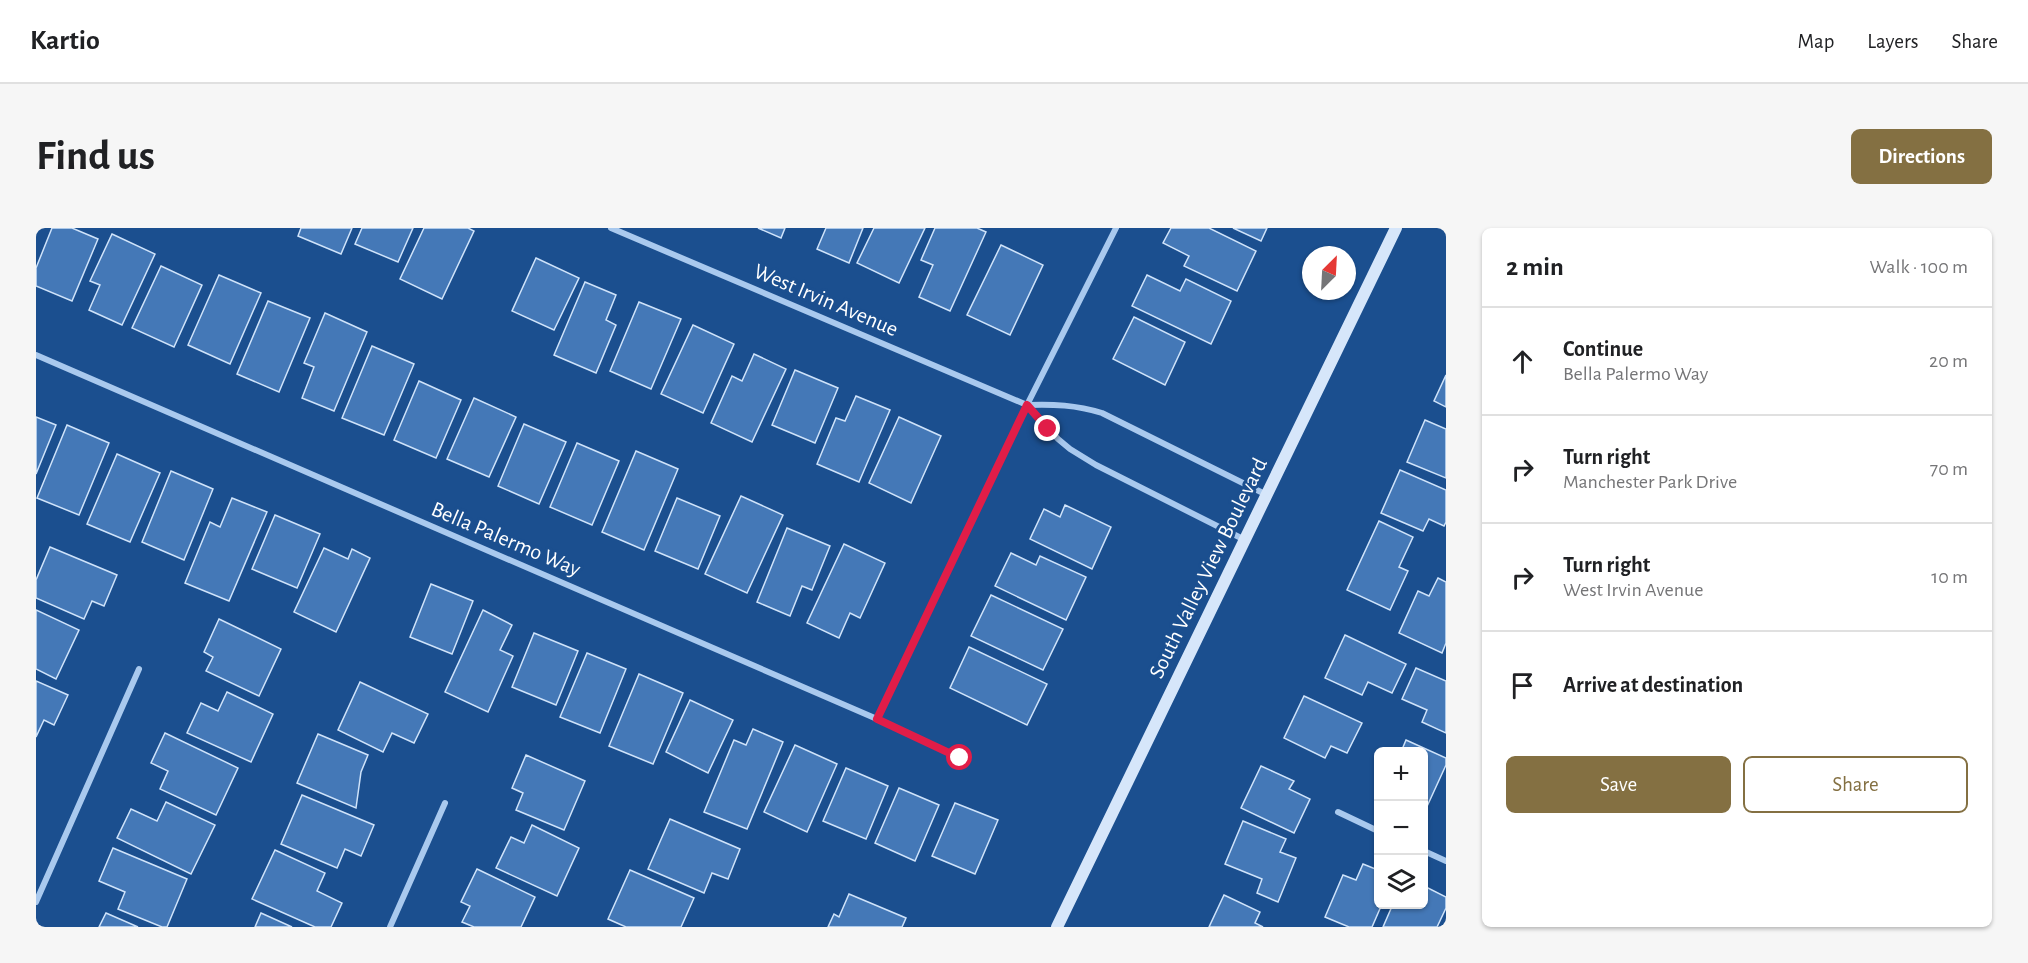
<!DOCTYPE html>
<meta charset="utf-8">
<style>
:root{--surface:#fff;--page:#f6f6f6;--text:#202124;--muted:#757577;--line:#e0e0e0;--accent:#847042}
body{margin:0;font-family:"Alegreya Sans",sans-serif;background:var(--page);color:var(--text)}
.controls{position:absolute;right:18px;bottom:18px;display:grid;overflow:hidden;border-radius:9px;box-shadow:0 2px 4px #0004}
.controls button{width:54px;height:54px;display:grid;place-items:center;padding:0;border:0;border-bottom:2px solid var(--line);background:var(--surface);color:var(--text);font:30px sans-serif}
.compass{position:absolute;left:1266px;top:18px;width:54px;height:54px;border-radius:50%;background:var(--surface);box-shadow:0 2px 4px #0004;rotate:24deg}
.stop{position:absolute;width:18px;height:18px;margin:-14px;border:4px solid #e11d48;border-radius:50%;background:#fff}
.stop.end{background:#e11d48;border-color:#fff;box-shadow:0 2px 6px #0008}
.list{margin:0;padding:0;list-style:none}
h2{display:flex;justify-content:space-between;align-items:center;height:78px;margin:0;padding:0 24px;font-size:26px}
h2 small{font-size:20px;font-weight:400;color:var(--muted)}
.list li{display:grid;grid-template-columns:39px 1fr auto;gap:18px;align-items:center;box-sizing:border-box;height:108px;padding:0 24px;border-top:2px solid var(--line)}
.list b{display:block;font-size:22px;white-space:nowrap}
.list p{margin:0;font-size:20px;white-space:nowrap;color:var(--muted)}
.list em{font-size:20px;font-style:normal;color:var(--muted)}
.actions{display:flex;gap:12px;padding:18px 24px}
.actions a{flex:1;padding:14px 0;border:2px solid var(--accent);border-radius:9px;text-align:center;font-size:21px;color:var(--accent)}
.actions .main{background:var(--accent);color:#fff}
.icon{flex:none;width:33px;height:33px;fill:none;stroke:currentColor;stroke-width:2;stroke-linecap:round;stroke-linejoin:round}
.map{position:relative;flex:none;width:1410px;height:699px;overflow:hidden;border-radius:9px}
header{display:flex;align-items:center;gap:36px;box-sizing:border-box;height:84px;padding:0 30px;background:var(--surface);border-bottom:2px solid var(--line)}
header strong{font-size:28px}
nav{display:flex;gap:33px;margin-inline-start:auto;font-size:21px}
.intro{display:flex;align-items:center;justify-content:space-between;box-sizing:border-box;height:144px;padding:0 36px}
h1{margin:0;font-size:42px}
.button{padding:15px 27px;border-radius:9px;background:var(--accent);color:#fff;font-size:21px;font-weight:700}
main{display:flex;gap:36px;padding:0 36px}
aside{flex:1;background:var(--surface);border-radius:9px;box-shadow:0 2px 4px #0004}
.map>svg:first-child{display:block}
</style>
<header>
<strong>Kartio</strong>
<nav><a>Map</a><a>Layers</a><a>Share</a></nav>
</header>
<div class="intro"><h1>Find us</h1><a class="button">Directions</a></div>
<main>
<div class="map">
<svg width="1410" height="699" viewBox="0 0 1410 699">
<rect width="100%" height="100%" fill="#1b4f8f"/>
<!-- building -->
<g fill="#4478b7" stroke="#cfe3fa" stroke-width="1.5">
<path d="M16,0H36L62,11L36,73L0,58V40Z"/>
<path d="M265,0H316L305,26L262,8Z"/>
<path d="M326,0H377L362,34L319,16Z"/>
<path d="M388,0H432L438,3L406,71L364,51Z"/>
<path d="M722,0H749L745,10Z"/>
<path d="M790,0H827L813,35L781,21Z"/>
<path d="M838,0H889L863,55L821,35Z"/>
<path d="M899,0H941L950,4L914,83L883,69L897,37L885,32Z"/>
<path d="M1135,0H1173L1220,23L1201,63L1148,38L1153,28L1127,15Z"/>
<path d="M1197,0H1231L1225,13Z"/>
<path d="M76,6L119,26L86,97L53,82L64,57L54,53Z"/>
<path d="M965,17L1007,37L974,107L931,87Z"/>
<path d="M500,30L543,50L518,102L476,83Z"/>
<path d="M125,38L166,57L138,119L96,100Z"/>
<path d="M183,47L225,65L194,136L152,117Z"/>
<path d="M1111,47L1144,63L1150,51L1195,73L1175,116L1096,78Z"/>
<path d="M549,54L580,67L570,92L580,97L560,145L518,127Z"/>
<path d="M232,73L274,90L243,164L201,146Z"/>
<path d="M603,74L645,91L615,161L574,143Z"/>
<path d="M289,85L331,104L298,183L266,170L278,139L268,135Z"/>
<path d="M1098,89L1149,114L1129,157L1077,131Z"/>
<path d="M657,97L698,116L667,185L625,166Z"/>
<path d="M336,118L378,136L348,207L306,190Z"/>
<path d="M718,126L750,141L716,214L675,195L696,148L706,153Z"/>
<path d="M759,142L802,160L779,215L736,197Z"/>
<path d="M1410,147V179L1398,173Z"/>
<path d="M383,153L425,172L400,230L358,212Z"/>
<path d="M820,168L854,182L823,254L781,236L800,190L809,193Z"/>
<path d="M438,170L480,189L453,249L411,231Z"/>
<path d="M0,189L20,197L0,246Z"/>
<path d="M863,189L905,208L875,275L833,255Z"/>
<path d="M1389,192L1410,201V250L1371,234Z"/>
<path d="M488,196L530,214L503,276L462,258Z"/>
<path d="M31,197L73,215L43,287L1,270Z"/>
<path d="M541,215L583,233L556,297L514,279Z"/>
<path d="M600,223L642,241L608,322L566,304Z"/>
<path d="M81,226L124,245L94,314L51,296Z"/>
<path d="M1364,242L1410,262V294L1408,298L1393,291L1387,303L1345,285Z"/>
<path d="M135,243L177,261L148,332L106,314Z"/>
<path d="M705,268L747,287L711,365L669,346Z"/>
<path d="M196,270L231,284L193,373L149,355L174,294L184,299Z"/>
<path d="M641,270L684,288L662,341L619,323Z"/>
<path d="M1029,277L1075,299L1056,341L994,311L1008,281L1024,289Z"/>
<path d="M239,287L284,306L261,360L216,341Z"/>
<path d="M1343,293L1377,309L1363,339L1372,343L1354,382L1311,362Z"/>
<path d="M751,300L794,318L776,362L766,358L754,388L721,374Z"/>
<path d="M808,316L849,335L824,390L814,385L803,410L771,395Z"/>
<path d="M14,319L81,347L68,378L56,373L48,391L0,370V352Z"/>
<path d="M288,320L312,331L316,321L334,330L300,404L258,384Z"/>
<path d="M975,325L1000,337L1004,328L1050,349L1030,392L959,358Z"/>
<path d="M1402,350L1410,354V415L1406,425L1363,405L1382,363L1393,368Z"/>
<path d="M395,356L437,373L416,426L374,409Z"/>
<path d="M955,367L1027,401L1007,442L935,408Z"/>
<path d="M0,382L43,402L20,451L0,441Z"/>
<path d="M447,382L476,397L464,422L477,428L452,484L409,464Z"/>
<path d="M183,391L245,421L223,468L170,443L177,429L168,424Z"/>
<path d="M498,405L542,423L520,477L476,459Z"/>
<path d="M1309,407L1370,436L1356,465L1332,454L1326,467L1289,450Z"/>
<path d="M933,419L1011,456L991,497L914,460Z"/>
<path d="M551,425L590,441L564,505L524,489Z"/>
<path d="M1380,440L1410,453V505L1386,494L1391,482L1366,471Z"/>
<path d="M603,446L647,465L617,536L573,518Z"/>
<path d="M0,453L32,467L18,497L8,492L0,509Z"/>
<path d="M324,454L392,486L378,515L356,505L347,524L302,502Z"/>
<path d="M191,464L237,486L215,534L151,505L165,475L182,483Z"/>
<path d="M1268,468L1326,495L1311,525L1295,518L1289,530L1248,510Z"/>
<path d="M654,472L697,492L672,545L630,524Z"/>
<path d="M717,501L747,514L711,601L668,584L698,512L710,517Z"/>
<path d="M129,505L202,540L180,587L124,561L132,543L115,535Z"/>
<path d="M282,506L332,527L325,544L320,580L261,555Z"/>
<path d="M1370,512L1410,530V537L1388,585V524H1365Z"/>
<path d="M759,517L801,536L771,604L728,584Z"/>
<path d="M490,527L549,553L528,602L480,582L487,565L476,560Z"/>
<path d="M1225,538L1258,553L1253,561L1274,571L1258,605L1205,580Z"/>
<path d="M810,540L852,558L830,611L787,593Z"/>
<path d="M863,560L903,577L879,633L839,615Z"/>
<path d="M266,567L338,597L325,628L309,621L301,640L245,616Z"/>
<path d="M130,574L179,597L155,646L81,610L95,581L121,593Z"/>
<path d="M919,575L962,592L939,646L896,628Z"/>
<path d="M634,591L704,621L692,651L676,645L668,665L612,641Z"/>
<path d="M1207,593L1250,611L1244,624L1260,630L1242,674L1221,665L1226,651L1189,636Z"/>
<path d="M496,597L543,620L521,668L460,640L475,609L488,615Z"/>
<path d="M77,620L151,651L131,699H126L82,681L89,664L63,653Z"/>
<path d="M239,622L289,645L281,663L306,675L295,699H279L216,671Z"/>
<path d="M1327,636L1342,642V676H1346L1336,699H1313L1289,689L1307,647L1320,652Z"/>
<path d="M441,641L499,669L485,699H438L426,694L434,678L425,674Z"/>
<path d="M594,642L658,670L645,699H590L572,691Z"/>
<path d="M1388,658L1410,669V680L1401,699H1347L1357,676H1388Z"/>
<path d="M813,666L870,690L866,699H792L798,686L803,689Z"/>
<path d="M1188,667L1224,684L1219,695L1227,699H1173Z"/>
<path d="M70,685L102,699H63Z"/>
<path d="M225,685L256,699H219Z"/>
</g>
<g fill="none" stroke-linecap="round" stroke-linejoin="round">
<!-- minor -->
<g stroke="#a9c9ee" stroke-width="6">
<path d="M575,0L991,177C1017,176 1040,177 1066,185L1231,267"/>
<path d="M0,127L841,491L924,530"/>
<path d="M991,177L1022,211L1034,221L1060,237L1209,312"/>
<path d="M841,491L991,177L1080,0"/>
<path d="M1302,584L1342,603"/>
<path d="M1388,623L1410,633"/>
<path d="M0,674L103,441"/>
<path d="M354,699L409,575"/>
</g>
<!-- secondary -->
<path stroke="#d6e6fa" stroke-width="12" d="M1021,699L1360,0"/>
</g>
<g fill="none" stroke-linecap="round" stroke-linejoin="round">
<!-- route -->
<path stroke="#e11d48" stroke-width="8" d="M924,530L841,491L991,177L1012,201"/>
</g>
<g text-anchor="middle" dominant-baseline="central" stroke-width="6" stroke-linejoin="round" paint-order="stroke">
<!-- street labels -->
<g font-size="22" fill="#fff" stroke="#1b4f8f">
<text transform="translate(790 72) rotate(23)">West Irvin Avenue</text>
<text transform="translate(470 311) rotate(23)">Bella Palermo Way</text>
<text transform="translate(1172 340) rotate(-64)">South Valley View Boulevard</text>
</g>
</g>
</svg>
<div class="controls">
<button>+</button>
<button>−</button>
<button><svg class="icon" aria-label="layers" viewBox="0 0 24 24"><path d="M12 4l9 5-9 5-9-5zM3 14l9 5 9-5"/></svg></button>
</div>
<svg class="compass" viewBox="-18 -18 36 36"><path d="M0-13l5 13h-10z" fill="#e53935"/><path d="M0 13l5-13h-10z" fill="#757577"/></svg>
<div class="stop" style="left:924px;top:530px"></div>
<div class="stop end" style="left:1012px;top:201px"></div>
</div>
<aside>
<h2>2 min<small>Walk · 100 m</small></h2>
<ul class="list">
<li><svg class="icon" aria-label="ahead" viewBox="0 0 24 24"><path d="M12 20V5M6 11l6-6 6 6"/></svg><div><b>Continue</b><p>Bella Palermo Way</p></div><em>20 m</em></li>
<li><svg class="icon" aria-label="right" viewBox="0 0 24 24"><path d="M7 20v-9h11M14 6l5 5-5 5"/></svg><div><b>Turn right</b><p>Manchester Park Drive</p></div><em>70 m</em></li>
<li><svg class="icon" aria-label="right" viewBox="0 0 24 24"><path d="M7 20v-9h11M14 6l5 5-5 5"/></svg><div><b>Turn right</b><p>West Irvin Avenue</p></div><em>10 m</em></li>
<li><svg class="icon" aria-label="arrive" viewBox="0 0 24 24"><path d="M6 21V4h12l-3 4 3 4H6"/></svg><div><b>Arrive at destination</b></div></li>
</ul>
<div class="actions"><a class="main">Save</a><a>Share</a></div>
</aside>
</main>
